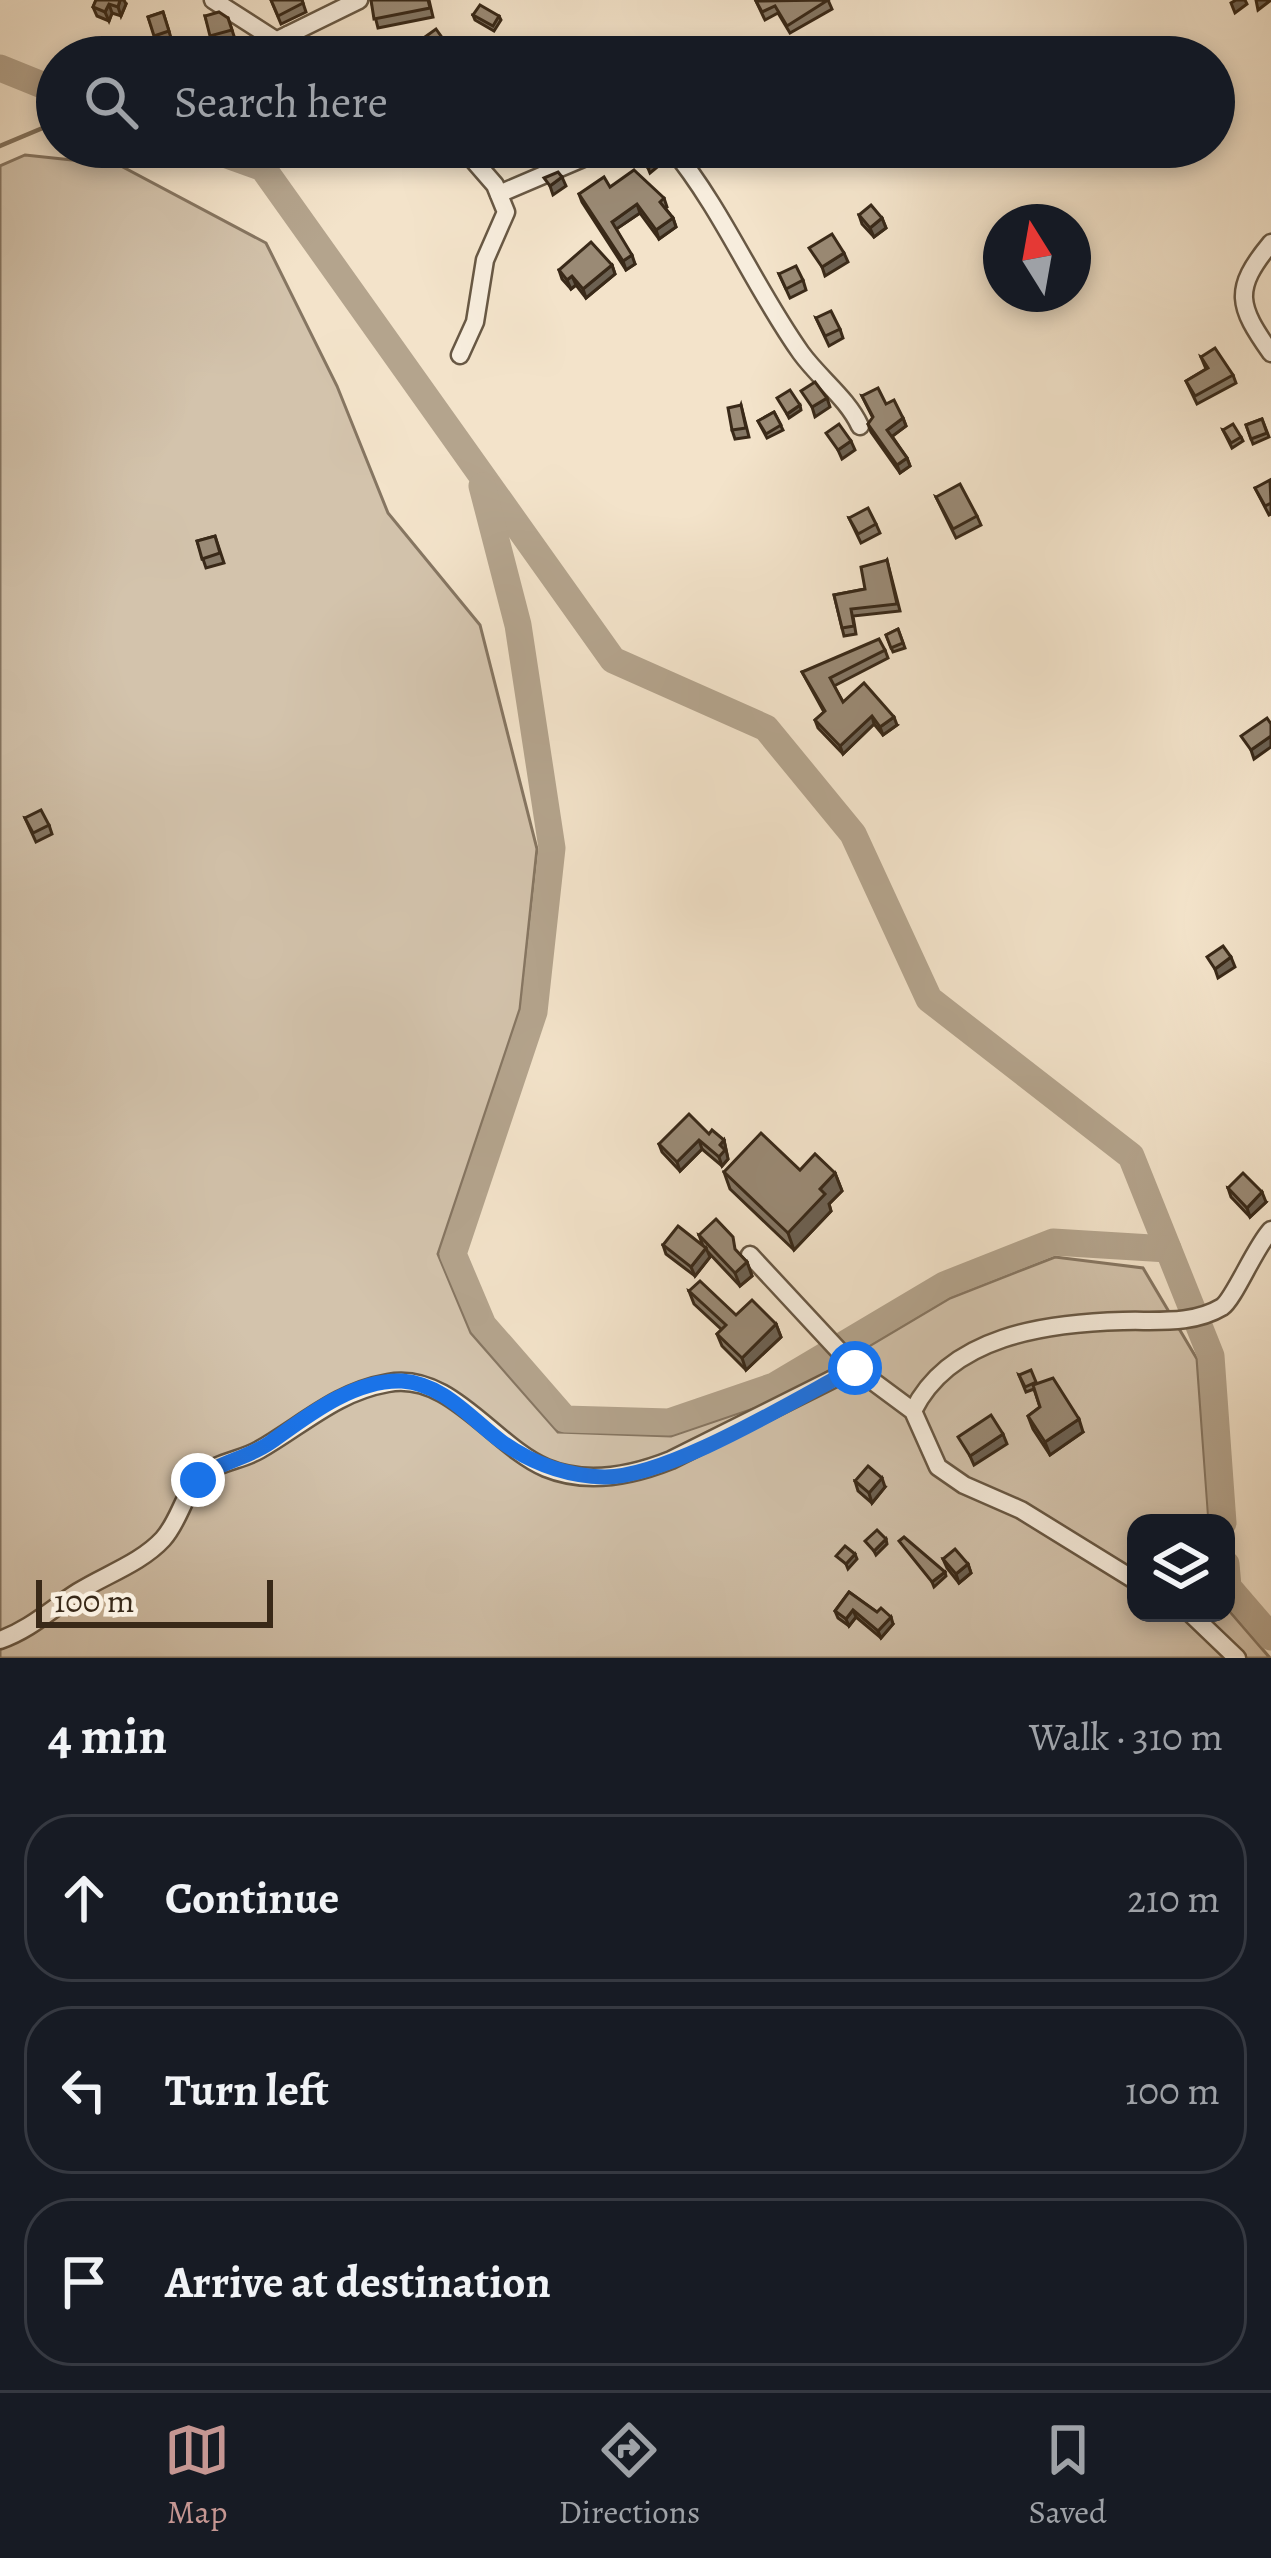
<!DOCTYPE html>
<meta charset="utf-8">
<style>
:root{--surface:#171b24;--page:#242831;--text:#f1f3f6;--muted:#9ea1a6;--line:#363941;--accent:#c59692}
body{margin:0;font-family:Alegreya,serif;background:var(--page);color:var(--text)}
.controls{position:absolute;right:36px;bottom:36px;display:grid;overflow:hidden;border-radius:24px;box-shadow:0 6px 18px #0003}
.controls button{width:108px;height:108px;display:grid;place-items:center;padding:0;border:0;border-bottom:3px solid var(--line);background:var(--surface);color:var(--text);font:60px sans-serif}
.compass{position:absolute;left:983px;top:204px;width:108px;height:108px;border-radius:50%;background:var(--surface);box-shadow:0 6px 18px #0003;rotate:349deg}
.scale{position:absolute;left:36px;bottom:30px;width:237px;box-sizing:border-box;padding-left:12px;border:6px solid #392918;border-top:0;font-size:33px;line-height:42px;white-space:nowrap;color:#392918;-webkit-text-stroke:9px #f7eddd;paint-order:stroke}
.stop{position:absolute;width:36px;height:36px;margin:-27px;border:9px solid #1a73e8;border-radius:50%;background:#fff}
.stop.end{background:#1a73e8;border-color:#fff;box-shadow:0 3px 12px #0008}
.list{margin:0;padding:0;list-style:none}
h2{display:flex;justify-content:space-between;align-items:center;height:156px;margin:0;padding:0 48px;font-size:51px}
h2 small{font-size:39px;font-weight:400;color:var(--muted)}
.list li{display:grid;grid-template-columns:78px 1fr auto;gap:36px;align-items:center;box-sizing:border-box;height:168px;margin:0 24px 24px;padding:0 24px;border:3px solid var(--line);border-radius:48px}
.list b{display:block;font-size:45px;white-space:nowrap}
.list em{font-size:39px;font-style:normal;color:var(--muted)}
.icon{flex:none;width:66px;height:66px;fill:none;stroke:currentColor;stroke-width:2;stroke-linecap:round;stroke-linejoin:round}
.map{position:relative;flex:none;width:1271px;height:1658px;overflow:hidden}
.search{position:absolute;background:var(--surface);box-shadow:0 6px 18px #0003;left:36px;right:36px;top:36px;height:132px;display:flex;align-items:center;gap:30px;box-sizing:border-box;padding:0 42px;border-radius:66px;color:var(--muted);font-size:45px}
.sheet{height:732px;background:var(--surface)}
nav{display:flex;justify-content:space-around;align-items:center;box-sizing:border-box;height:168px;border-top:3px solid var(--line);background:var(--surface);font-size:33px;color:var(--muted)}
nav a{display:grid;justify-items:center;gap:6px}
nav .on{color:var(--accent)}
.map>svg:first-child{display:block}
</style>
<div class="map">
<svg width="1271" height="1658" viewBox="0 0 1271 1658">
<rect width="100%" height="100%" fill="#f3e3ca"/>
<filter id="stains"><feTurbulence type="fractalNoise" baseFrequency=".00167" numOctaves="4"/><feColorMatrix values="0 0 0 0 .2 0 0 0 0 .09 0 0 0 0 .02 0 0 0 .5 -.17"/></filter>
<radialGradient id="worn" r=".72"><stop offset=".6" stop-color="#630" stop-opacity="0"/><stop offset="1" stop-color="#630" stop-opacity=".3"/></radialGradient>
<!-- green -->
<path fill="#d3c3ac" stroke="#867662" stroke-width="3" d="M25,155L119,165L266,243L337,386L388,513L480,625L537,849L520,1009L438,1254L471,1333L558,1432L671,1436L780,1399L950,1298L1055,1257L1143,1268L1197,1359L1209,1523H1136V1613H1226V1607L1270,1658H0V166Z"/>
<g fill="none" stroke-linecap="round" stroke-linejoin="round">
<!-- stream -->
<path stroke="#83735e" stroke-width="4.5" d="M0,146L57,122"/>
<!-- river -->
<g stroke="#b4a48d" stroke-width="27">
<path d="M0,68L57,91"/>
<path d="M205,147L263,168L613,660L766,728L853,834L929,999L1131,1156L1211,1356L1223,1523"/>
<path d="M482,486L518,625L552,848L534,1012L453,1254L483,1325L565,1419L669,1422L774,1386L944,1285L1053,1242L1168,1249"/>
<path d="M1226,1564L1228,1587L1271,1637"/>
</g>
<defs>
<g id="minor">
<path d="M213,0L277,41"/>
<path d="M288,35L302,57"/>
<path d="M243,57L359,0"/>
<path d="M671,147C723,210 754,287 801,353C820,379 847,398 860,426"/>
<path d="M499,194L609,147"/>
<path d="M1271,243C1232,290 1238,306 1271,353"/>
<path d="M460,355L475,322L485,260L506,212L495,185L462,147"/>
<path d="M750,1255L855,1368L913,1411L938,1467L964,1485L1021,1510L1136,1581"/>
<path d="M913,1411C950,1336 1046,1323 1123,1321C1156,1320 1192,1325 1222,1307C1234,1299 1255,1247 1271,1230"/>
<path d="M1190,1613L1237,1658"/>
<path d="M0,1640C31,1629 51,1609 78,1592C105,1575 141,1563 163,1539C180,1520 183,1494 201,1477C218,1461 240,1461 259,1450C303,1425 336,1392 388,1383C450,1371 494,1446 546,1468C587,1485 631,1476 671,1460L855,1368"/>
</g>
</defs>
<!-- minor casing -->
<use href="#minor" stroke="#685844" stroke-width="21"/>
<!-- minor -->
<use href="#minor" stroke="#f7eddd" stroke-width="16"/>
</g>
<!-- wall -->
<g fill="#847765" stroke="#392918" stroke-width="3">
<path d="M96,0L126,4L121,16L112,13L109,21L97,16L93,7Z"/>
<path d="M271,0H302L306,12L281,24Z"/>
<path d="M371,0H429L433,17L378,28Z"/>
<path d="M828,0L832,9L790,33L778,13L765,20L756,1Z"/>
<path d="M163,12L172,41L158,45L148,17Z"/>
<path d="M473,15L499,16L501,20L494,31L475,20Z"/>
<path d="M205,16L228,18L235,39L214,45Z"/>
<path d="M610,187L664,198L667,207L665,208L673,218L676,227L659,239L640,213L616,229L635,264L626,270L582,202L579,194Z"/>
<path d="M859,215L882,218L886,228L874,237L862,224Z"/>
<path d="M612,265L615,274L586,298L576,285L571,289L562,279L559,270Z"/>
<path d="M779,274L803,280L806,290L790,298Z"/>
<path d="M816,318L840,329L843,338L829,346Z"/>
<path d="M1201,357L1233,375L1236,383L1197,404L1186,381L1206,369Z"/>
<path d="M862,396L886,404L903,418L906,426L892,436L907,458L910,466L900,473L871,432L868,424L873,418Z"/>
<path d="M741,405L749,437L735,439L732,430Z"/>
<path d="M774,412L783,430L767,438L758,421Z"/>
<path d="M1262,419L1269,437L1253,444L1246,425Z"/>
<path d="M1223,430L1241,437L1243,441L1232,448Z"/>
<path d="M1271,483V514L1269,515L1255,488Z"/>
<path d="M936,497L977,516L981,525L956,538Z"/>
<path d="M849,518L876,524L880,533L861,543Z"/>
<path d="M215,536L224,563L206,568L197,541Z"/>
<path d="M887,560L900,611L853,616L856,634L844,636L834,595L865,589Z"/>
<path d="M898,629L905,648L893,652L886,635Z"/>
<path d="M885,650L888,658L834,686L843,702L897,725L883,735L874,724L843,754L818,728L815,720L824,712L802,672Z"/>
<path d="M25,818L49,825L52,834L36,842Z"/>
<path d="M709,1134L724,1140L728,1159L722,1166L702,1149L680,1171L662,1152L659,1144Z"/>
<path d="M800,1170L835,1173L842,1191L829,1204L831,1211L794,1250L730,1189L724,1172Z"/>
<path d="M1228,1188L1266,1202L1250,1217L1231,1197Z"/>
<path d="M699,1235L738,1253L747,1262L752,1276L740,1286L708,1252L710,1257L695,1276L666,1254L663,1245L703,1246Z"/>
<path d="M689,1291L736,1315L776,1324L781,1337L746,1370L722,1346L717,1334L722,1330L694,1304Z"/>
<path d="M1019,1375L1036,1384L1083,1432L1050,1455L1033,1429L1028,1416L1040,1407L1034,1389L1026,1392Z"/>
<path d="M855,1481L885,1487L872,1503L858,1491Z"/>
<path d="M943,1559L968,1564L971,1573L959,1583L947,1568Z"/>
<path d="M849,1592L893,1624L881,1638L856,1617L849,1626L838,1618L835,1611Z"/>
</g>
<!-- shaded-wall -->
<g fill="#6c6152" stroke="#392918" stroke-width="3">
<path d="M120,0H124L126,4L121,16L118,7Z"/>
<path d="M1236,0H1245L1247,4L1235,13L1231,3Z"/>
<path d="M1256,0H1271L1258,10Z"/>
<path d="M109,4L112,13L109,21L105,12Z"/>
<path d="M443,39L446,47L432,57H418Z"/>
<path d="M506,148L507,152L497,162L496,157Z"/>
<path d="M660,160L661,164L650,173L648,168Z"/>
<path d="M562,177L566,186L553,195L550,186Z"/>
<path d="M637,204L640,213L615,230L612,222Z"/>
<path d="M673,218L676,227L659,239L656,230Z"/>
<path d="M882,218L886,228L874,237L870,228Z"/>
<path d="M844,253L848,262L825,276L822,267Z"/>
<path d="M632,255L635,264L626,270L623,261Z"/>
<path d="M612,265L615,274L586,298L583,289Z"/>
<path d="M572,276L576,285L571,289L567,280Z"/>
<path d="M827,398L830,407L815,417L812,407Z"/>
<path d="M800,405L801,410L789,418L787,414Z"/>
<path d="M903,418L906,426L890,438L887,430Z"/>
<path d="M851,441L855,450L842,459L838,450Z"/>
<path d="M907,458L910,466L900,473L897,465Z"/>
<path d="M872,716L874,724L843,754L840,746Z"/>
<path d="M894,717L897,725L883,735L880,727Z"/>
<path d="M1271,736V747L1254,759L1251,750Z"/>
<path d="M1231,957L1235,967L1218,978L1215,969Z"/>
<path d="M699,1140L702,1149L680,1171L677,1162Z"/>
<path d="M724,1140L728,1159L722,1166L719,1157L720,1145Z"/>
<path d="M835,1173L842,1191L829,1204L831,1211L794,1250L788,1233L820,1189Z"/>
<path d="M1262,1192L1266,1202L1250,1217L1247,1208Z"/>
<path d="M706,1248L710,1257L695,1276L691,1267Z"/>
<path d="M747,1262L752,1276L740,1286L735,1273Z"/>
<path d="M776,1324L781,1337L746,1370L742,1358Z"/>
<path d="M1079,1419L1083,1432L1050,1455L1045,1442Z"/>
<path d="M1003,1434L1007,1444L974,1465L970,1456Z"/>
<path d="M882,1478L885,1487L872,1503L869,1493Z"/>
<path d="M886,1539L887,1544L876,1555L874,1551Z"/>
<path d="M855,1554L857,1559L848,1569L846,1564Z"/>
<path d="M968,1564L971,1573L959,1583L956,1574Z"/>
<path d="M945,1572L946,1576L934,1587L932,1582Z"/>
<path d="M853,1610L856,1617L849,1626L846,1619Z"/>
<path d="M891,1617L893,1624L881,1638L878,1631Z"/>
</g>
<!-- building -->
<g fill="#9a8a75" stroke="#392918" stroke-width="3">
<path d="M96,0H120L118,7L109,4L105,12L93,7Z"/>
<path d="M271,0H302L303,3L278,16Z"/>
<path d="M371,0H428L430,8L374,19Z"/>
<path d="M828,0L787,26L775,6L762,12L756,1Z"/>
<path d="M480,5L499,16L493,26L473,15Z"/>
<path d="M163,12L169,31L154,36L148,17Z"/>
<path d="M219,12L228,18L232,30L210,36L205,16Z"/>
<path d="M436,29L443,39L418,57H387L381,51L391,40L404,52Z"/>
<path d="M355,46L366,52L363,57H349Z"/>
<path d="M531,46L537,57H520L518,54Z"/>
<path d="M484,147H505L506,148L496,157Z"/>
<path d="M647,147H650L660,160L648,168L638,154Z"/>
<path d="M634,170L664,198L660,202L673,218L656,230L637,204L612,222L632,255L623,261L579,194L604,177L610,187Z"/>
<path d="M558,172L562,177L550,186L544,178Z"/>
<path d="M871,205L882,218L870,228L859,215Z"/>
<path d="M832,234L844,253L822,267L809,248Z"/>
<path d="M591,242L612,265L583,289L572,276L567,280L559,270Z"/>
<path d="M796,266L803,280L786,289L779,274Z"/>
<path d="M831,311L840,329L825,336L816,318Z"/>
<path d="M1215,348L1233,375L1195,396L1186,381L1208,368L1201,357Z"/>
<path d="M815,382L827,398L812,407L801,391Z"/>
<path d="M878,388L886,404L894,400L903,418L887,430L907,458L897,465L868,424L873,417L862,396Z"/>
<path d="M790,390L800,405L787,414L777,398Z"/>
<path d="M741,405L746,428L732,430L728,408Z"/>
<path d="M774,412L781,425L766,434L758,421Z"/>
<path d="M1262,419L1267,433L1251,439L1246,425Z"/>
<path d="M839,424L851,441L838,450L826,433Z"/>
<path d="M1233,424L1241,437L1231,443L1223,430Z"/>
<path d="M1270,480L1271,503L1265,506L1255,488Z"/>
<path d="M960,484L977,516L953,529L936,497Z"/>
<path d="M868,508L876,524L858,534L849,518Z"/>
<path d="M215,536L220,553L202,559L197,541Z"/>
<path d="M887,560L897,604L851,609L854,626L842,628L834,595L865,589L861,567Z"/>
<path d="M898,629L903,643L891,648L886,635Z"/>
<path d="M879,639L885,650L830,678L843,702L864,683L894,717L880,727L872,716L840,746L815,720L825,711L802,672Z"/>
<path d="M1267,718L1271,724V736L1251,750L1241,736Z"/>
<path d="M41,810L49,825L33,833L25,818Z"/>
<path d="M1223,946L1231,957L1215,969L1207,957Z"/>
<path d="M689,1114L709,1134L712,1130L724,1140L720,1145L725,1150L719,1157L699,1140L677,1162L659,1144Z"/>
<path d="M761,1133L800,1170L815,1154L835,1173L820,1189L825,1194L788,1233L724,1172Z"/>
<path d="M1243,1173L1262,1192L1247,1208L1228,1188Z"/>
<path d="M716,1219L733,1237L735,1249L747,1262L735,1273L699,1235Z"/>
<path d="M678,1226L706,1248L691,1267L663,1245Z"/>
<path d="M700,1281L736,1315L752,1300L776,1324L742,1358L717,1334L726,1325L689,1291Z"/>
<path d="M1031,1370L1036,1382L1025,1387L1019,1375Z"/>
<path d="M1053,1378L1079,1419L1045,1442L1028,1416L1040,1407L1033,1385Z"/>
<path d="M991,1415L1003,1434L970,1456L958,1437Z"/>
<path d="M868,1466L882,1478L869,1493L855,1481Z"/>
<path d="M877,1530L886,1539L874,1551L865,1541Z"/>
<path d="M904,1537L945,1572L932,1582L899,1541Z"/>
<path d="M845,1546L855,1554L846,1564L836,1556Z"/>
<path d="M955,1549L968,1564L956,1574L943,1559Z"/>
<path d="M849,1592L877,1612L881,1608L891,1617L878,1631L853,1610L846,1619L835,1611Z"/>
</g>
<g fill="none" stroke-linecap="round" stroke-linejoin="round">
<!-- route -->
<path stroke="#1a73e8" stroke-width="15" d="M198,1480C220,1461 247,1459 271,1442C307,1416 354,1379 402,1381C444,1384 471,1419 502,1442C533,1464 566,1476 604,1477C668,1478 796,1399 855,1368"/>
</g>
<rect width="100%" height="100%" filter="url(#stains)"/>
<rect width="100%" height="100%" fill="url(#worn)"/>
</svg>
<div class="controls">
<button><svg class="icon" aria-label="layers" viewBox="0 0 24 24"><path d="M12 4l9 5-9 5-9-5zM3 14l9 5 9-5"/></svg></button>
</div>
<svg class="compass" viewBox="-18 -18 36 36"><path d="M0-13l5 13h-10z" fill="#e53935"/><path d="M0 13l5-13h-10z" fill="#9ea1a6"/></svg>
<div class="scale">100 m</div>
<div class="stop" style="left:855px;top:1368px"></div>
<div class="stop end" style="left:198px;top:1480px"></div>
<div class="search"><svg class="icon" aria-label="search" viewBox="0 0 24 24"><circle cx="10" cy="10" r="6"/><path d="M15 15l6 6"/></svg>Search here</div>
</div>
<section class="sheet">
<h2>4 min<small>Walk · 310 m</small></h2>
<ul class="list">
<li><svg class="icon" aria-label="ahead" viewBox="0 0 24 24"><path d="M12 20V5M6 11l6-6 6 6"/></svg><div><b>Continue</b></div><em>210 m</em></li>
<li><svg class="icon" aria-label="left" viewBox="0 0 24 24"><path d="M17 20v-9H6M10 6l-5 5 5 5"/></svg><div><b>Turn left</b></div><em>100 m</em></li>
<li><svg class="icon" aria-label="arrive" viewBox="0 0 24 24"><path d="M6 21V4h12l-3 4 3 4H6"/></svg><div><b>Arrive at destination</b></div></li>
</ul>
</section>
<nav>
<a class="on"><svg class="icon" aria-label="map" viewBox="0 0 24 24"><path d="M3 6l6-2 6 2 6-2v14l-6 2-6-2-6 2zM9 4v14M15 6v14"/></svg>Map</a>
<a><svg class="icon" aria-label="directions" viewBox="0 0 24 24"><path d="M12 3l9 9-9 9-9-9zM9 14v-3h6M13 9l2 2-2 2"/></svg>Directions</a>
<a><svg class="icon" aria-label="saved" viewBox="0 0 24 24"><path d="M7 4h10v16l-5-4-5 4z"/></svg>Saved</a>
</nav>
